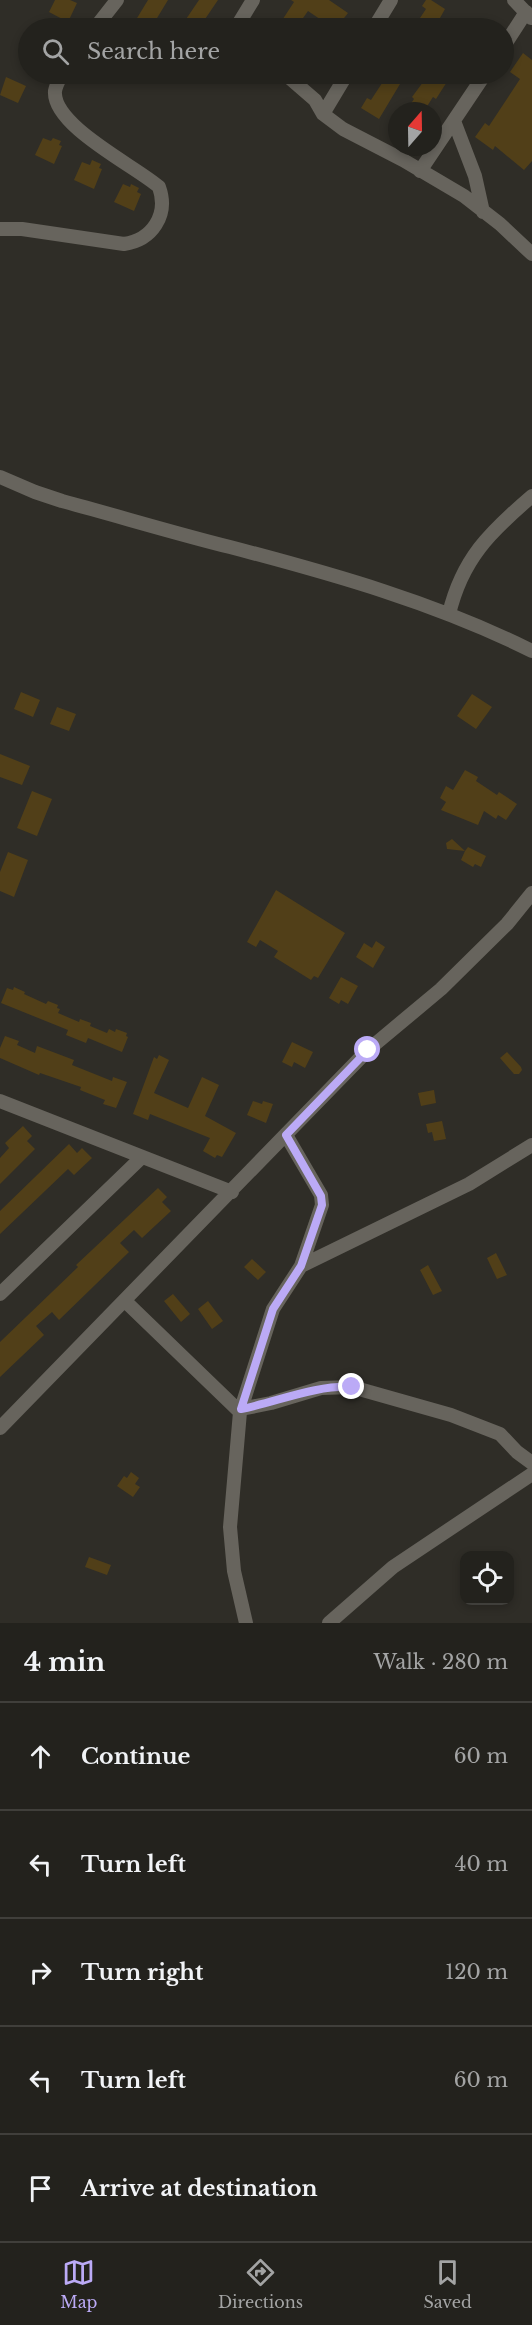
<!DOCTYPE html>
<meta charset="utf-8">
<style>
body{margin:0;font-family:"Libre Baskerville",serif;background:#2f2f2a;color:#f1f3f6}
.controls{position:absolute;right:18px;bottom:18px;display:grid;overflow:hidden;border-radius:12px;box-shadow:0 3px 9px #0003}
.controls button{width:54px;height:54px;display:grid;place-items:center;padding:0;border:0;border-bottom:2px solid #403f3b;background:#23221d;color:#f1f3f6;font:30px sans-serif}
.compass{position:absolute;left:388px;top:102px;width:54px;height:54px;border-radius:50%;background:#23221d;box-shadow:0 3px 9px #0003;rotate:20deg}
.stop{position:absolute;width:18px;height:18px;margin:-14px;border:4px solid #bbaaf6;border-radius:50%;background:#fff}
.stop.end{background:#bbaaf6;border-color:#fff;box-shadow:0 2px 6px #0008}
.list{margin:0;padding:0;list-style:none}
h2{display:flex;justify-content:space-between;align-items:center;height:78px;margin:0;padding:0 24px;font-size:26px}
h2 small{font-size:20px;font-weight:400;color:#a3a4a4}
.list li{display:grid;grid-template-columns:39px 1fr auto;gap:18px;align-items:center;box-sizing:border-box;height:108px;padding:0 24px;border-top:2px solid #403f3b}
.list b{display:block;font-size:22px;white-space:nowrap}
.list em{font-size:20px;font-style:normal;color:#a3a4a4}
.icon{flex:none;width:33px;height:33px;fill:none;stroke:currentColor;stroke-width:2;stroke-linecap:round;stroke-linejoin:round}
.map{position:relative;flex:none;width:532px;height:1623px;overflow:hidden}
.search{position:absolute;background:#23221d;box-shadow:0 3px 9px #0003;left:18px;right:18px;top:18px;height:66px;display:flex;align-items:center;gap:15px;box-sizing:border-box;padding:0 21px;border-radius:33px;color:#a3a4a4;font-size:22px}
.sheet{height:618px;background:#23221d}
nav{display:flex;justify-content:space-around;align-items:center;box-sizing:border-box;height:84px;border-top:2px solid #403f3b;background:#23221d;font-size:16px;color:#a3a4a4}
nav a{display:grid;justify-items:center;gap:3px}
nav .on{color:#bbaaf6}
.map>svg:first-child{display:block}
</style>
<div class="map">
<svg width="532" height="1623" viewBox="0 0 532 1623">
<rect width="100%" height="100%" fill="#2f2d27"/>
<!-- building -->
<path fill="#513f18" d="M 55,0 L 70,0 L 77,3 L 68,22 L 49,12 Z
M 148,0 L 168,0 L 151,28 L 131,28 Z
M 199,0 L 218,0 L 199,28 L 180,28 Z
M 291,0 L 329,0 L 348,13 L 341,22 L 338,20 L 333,28 L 308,11 L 296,28 L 277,28 L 294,2 Z
M 426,0 L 431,0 L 445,9 L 435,27 L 420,18 L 426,9 L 422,6 Z
M 523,53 L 532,60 L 532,161 L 524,170 L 495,146 L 493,150 L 475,137 L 485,123 L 489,126 L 520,79 L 510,72 Z
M 388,74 L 406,74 L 379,119 L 361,108 L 367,98 L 371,100 Z
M 429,74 L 452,74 L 436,99 L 433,97 L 424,111 L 406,111 L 414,99 L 412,97 Z
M 6,77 L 26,86 L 18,103 L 0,95 Z
M 43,138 L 51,141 L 53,138 L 61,141 L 59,145 L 62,146 L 54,164 L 35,155 Z
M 92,160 L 101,164 L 99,168 L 102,169 L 94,189 L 74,180 L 82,162 L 90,165 Z
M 123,184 L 130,187 L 131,184 L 139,188 L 137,192 L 141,194 L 134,211 L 114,202 Z
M 21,692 L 40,700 L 33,717 L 14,709 Z
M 472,694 L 492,707 L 476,729 L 457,716 Z
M 57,707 L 76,714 L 69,731 L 50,724 Z
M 0,754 L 30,766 L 22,785 L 0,777 Z
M 465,770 L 478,777 L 476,781 L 497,795 L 499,792 L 517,804 L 506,820 L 498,815 L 496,819 L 484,811 L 478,825 L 441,810 L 446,802 L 440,798 L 446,786 L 453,790 Z
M 32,791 L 52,799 L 37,836 L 17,828 Z
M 452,839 L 465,851 L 468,847 L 486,856 L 481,867 L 475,864 L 473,867 L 461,860 L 465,851 L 447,849 L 446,843 Z
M 8,852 L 28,860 L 14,897 L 0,891 L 0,872 Z
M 276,890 L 345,933 L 318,978 L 314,976 L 311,980 L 274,957 L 278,951 L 260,940 L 256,947 L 247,942 Z
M 376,941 L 385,947 L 373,968 L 356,957 L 364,943 L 372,948 Z
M 341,977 L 358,986 L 348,1004 L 341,1000 L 339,1004 L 329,998 Z
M 14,987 L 25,992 L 24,994 L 46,1004 L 48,1001 L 58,1005 L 57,1008 L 60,1009 L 58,1013 L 79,1022 L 80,1019 L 91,1023 L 90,1026 L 107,1033 L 109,1029 L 115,1032 L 116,1029 L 127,1033 L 126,1036 L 128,1037 L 122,1052 L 88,1038 L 86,1043 L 66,1035 L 68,1030 L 1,1003 L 7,988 L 13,990 Z
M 5,1036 L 19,1041 L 17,1045 L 35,1053 L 37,1046 L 74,1060 L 72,1065 L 112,1081 L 113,1077 L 127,1082 L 116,1108 L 103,1104 L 105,1100 L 80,1090 L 81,1087 L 40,1073 L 39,1075 L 0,1058 L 0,1048 Z
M 292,1042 L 313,1052 L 305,1068 L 294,1062 L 292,1067 L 282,1062 Z
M 507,1052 L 521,1067 L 522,1070 L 519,1074 L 514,1074 L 500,1058 Z
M 159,1055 L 169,1060 L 154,1093 L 188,1108 L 202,1077 L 219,1085 L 205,1116 L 236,1133 L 222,1157 L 217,1155 L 215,1158 L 203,1151 L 210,1138 L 150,1114 L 148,1120 L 133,1114 L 154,1057 L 157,1059 Z
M 434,1090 L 436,1103 L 421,1106 L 418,1093 Z
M 253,1101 L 262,1104 L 263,1101 L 273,1104 L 266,1123 L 247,1115 Z
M 442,1121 L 446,1139 L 434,1141 L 432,1132 L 428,1133 L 426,1124 Z
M 23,1126 L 32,1136 L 27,1141 L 35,1149 L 0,1184 L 0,1158 L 9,1148 L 5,1143 Z
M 69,1144 L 77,1153 L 82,1148 L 92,1158 L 74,1175 L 68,1169 L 0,1234 L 0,1211 Z
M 158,1188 L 167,1197 L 162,1202 L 171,1211 L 142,1238 L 134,1230 L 120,1243 L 129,1252 L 59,1320 L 52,1312 L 36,1326 L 44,1335 L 0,1377 L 0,1342 L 78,1267 L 76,1265 Z
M 496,1253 L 507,1275 L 497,1279 L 487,1258 Z
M 252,1259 L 266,1272 L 258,1280 L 244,1267 Z
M 428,1265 L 442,1291 L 433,1295 L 420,1270 Z
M 173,1294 L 190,1314 L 181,1322 L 164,1301 Z
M 208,1301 L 223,1321 L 212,1329 L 198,1309 Z
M 131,1472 L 139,1478 L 135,1484 L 140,1487 L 133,1497 L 117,1486 L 124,1476 L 127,1478 Z
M 89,1557 L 111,1565 L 107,1575 L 85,1567 Z"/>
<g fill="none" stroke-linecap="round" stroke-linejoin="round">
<!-- minor -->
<path stroke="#67645d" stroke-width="14" d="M 514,0 L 531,18
M 95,28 L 117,0
M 236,28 L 253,0
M 374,28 L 391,0
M 504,46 L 526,12
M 285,74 L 315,100 L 323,114 L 343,129 L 403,160 L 464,196 L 500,224 L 532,254
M 323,114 L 347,74
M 454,121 L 475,176 L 483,212
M 420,171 L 485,74
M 0,229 L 22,229 L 124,244 C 152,240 169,215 159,187 C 137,167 52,126 55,91 C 56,85 60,78 62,74
M 0,477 L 35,492 L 62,501 C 118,516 174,533 230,547 C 333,574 436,603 532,651
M 449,614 C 462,559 490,532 532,496
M 0,1101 L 232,1192
M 301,1266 L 469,1184 L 532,1145
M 0,1294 L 142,1157
M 125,1301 L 240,1412 L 273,1309 L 301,1266 L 322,1205 L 321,1195 L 286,1135
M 241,1409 L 271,1403 L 321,1388 L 352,1387 L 451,1415 L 500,1434 L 517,1452 L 532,1463
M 240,1412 L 230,1527 L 234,1571 L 246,1623
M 0,1428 L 368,1050 L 441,989 L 507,924 L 532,893
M 329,1623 L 393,1567 L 532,1474"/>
</g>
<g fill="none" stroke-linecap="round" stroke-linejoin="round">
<!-- route -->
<path stroke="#bbaaf6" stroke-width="8" d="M 352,1387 C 315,1385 277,1402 241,1409 L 273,1309 L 301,1266 L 322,1205 L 321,1196 L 286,1135 L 368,1050"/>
</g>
</svg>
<div class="controls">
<button><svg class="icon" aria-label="locate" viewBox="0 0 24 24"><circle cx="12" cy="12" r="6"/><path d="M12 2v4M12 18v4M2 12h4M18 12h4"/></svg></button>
</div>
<svg class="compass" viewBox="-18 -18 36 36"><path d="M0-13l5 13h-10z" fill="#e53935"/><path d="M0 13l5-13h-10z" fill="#a3a4a4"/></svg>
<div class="stop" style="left:368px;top:1050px"></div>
<div class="stop end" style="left:352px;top:1387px"></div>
<div class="search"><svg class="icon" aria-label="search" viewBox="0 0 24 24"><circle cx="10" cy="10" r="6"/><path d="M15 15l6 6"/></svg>Search here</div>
</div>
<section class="sheet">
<h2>4 min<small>Walk · 280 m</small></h2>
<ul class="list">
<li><svg class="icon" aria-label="ahead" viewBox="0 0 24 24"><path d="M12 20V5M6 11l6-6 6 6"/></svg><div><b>Continue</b></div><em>60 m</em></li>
<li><svg class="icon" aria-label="left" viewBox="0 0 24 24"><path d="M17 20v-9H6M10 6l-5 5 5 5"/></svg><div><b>Turn left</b></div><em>40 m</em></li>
<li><svg class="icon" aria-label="right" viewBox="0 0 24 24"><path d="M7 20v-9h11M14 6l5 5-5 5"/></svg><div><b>Turn right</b></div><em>120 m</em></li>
<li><svg class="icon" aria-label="left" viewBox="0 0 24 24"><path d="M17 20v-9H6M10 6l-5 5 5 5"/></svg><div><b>Turn left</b></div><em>60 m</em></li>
<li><svg class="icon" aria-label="arrive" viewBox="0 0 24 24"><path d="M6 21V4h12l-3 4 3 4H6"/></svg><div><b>Arrive at destination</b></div></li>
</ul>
</section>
<nav>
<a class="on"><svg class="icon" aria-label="map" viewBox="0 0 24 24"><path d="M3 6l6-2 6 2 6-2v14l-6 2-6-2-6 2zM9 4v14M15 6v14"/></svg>Map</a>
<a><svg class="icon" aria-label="directions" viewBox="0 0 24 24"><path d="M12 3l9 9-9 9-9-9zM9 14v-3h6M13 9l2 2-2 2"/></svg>Directions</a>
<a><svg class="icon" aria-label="saved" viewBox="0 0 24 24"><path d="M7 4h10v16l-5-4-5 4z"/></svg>Saved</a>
</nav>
